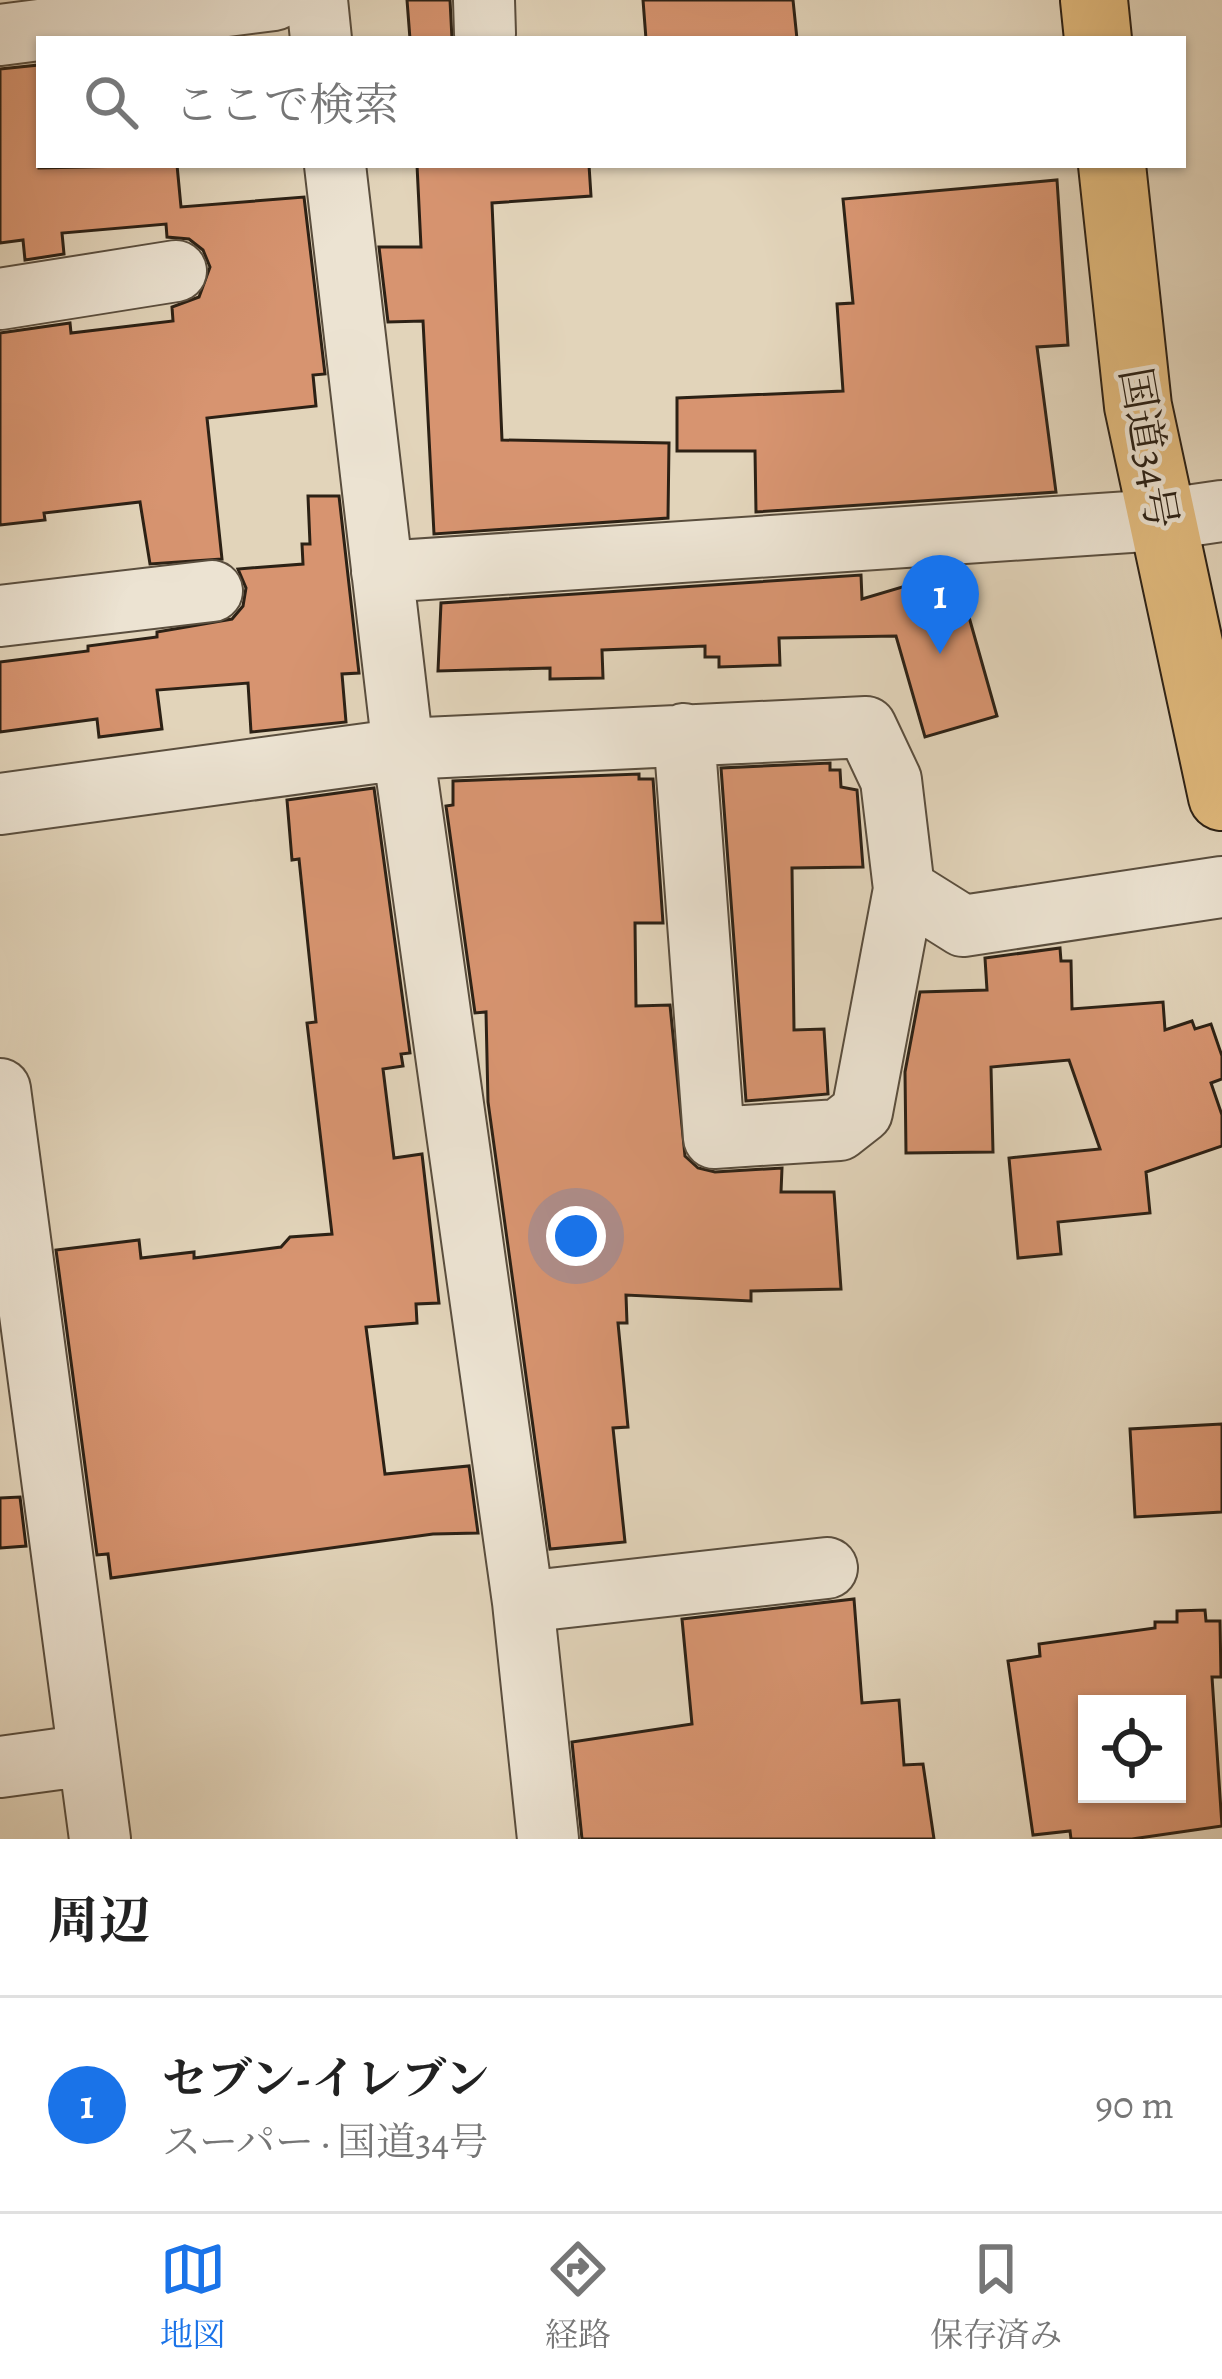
<!DOCTYPE html>
<html lang="ja">
<meta charset="utf-8">
<style>
body{margin:0;font-family:Alegreya,"Noto Serif JP",serif;background:#f6f6f6;color:#222}
.controls{position:absolute;right:36px;bottom:36px;display:grid;overflow:hidden;border-radius:0px;box-shadow:0 3px 9px #0004}
.controls button{width:108px;height:108px;display:grid;place-items:center;padding:0;border:0;border-bottom:3px solid #e0e0e0;background:#fff;color:#222;font:60px sans-serif}
.you{position:absolute;left:576px;top:1236px;width:42px;height:42px;margin:-30px;border:9px solid #fff;border-radius:50%;background:#1a73e8;box-shadow:0 0 0 18px #1a73e833}
.badge{display:grid;place-items:center;width:78px;height:78px;border-radius:50%;background:#1a73e8;color:#fff;font-size:39px;font-weight:700}
.pin{position:absolute;translate:-50% -99px;filter:drop-shadow(0 3px 6px #0008)}
.pin::after{content:'';position:absolute;top:63px;width:42px;height:36px;background:inherit;clip-path:polygon(0 0,100% 0,50% 100%)}
.list{margin:0;padding:0;list-style:none}
h2{display:flex;justify-content:space-between;align-items:center;height:156px;margin:0;padding:0 48px;font-size:51px}
h2 small{font-size:39px;font-weight:400;color:#767676}
.list li{display:grid;grid-template-columns:78px 1fr auto;gap:36px;align-items:center;box-sizing:border-box;height:216px;padding:0 48px;border-top:3px solid #e0e0e0}
.list b{display:block;font-size:45px;white-space:nowrap}
.list p{margin:0;font-size:39px;white-space:nowrap;color:#767676}
.list em{font-size:39px;font-style:normal;color:#767676}
.icon{flex:none;width:66px;height:66px;fill:none;stroke:currentColor;stroke-width:2;stroke-linecap:round;stroke-linejoin:round}
.map{position:relative;flex:none;width:1222px;height:1839px;overflow:hidden}
.search{position:absolute;background:#fff;box-shadow:0 3px 9px #0004;left:36px;right:36px;top:36px;height:132px;display:flex;align-items:center;gap:30px;box-sizing:border-box;padding:0 42px;border-radius:0px;color:#767676;font-size:45px}
.sheet{height:372px;background:#fff}
nav{display:flex;justify-content:space-around;align-items:center;box-sizing:border-box;height:168px;border-top:3px solid #e0e0e0;background:#fff;font-size:33px;color:#767676}
nav a{display:grid;justify-items:center;gap:6px}
nav .on{color:#1a73e8}
.map>svg:first-child{display:block}
</style>
<div class="map">
<svg width="1222" height="1839" viewBox="0 0 1222 1839">
<rect width="100%" height="100%" fill="#e2d4ba"/>
<filter id="stains"><feTurbulence type="fractalNoise" baseFrequency=".00167" numOctaves="4"/><feColorMatrix values="0 0 0 0 .2 0 0 0 0 .09 0 0 0 0 .02 0 0 0 .5 -.17"/></filter>
<radialGradient id="worn" r=".72"><stop offset=".6" stop-color="#630" stop-opacity="0"/><stop offset="1" stop-color="#630" stop-opacity=".3"/></radialGradient>
<!-- building -->
<path fill="#d79470" stroke="#2c2115" stroke-width="3" fill-rule="evenodd" d="M 407,0 L 450,0 L 452,39 L 410,39 Z
M 643,0 L 793,0 L 797,39 L 646,39 Z
M 39,65 L 39,168 L 177,165 L 181,207 L 304,197 L 325,374 L 313,375 L 316,406 L 207,418 L 222,559 L 150,564 L 140,502 L 44,513 L 45,520 L 0,525 L 0,333 L 70,323 L 71,333 L 173,321 L 172,307 L 199,297 L 210,267 L 203,250 L 189,239 L 167,237 L 166,224 L 62,233 L 64,254 L 25,260 L 23,240 L 0,243 L 0,69 Z
M 417,165 L 589,165 L 591,196 L 492,203 L 502,440 L 669,443 L 668,518 L 434,534 L 423,321 L 388,322 L 379,247 L 421,247 Z
M 1057,180 L 1068,345 L 1037,347 L 1056,492 L 756,512 L 755,451 L 677,451 L 677,398 L 843,391 L 837,304 L 853,303 L 843,199 Z
M 308,496 L 339,496 L 359,673 L 342,674 L 346,722 L 251,732 L 248,683 L 157,690 L 162,729 L 99,737 L 97,719 L 0,732 L 0,662 L 88,651 L 88,646 L 157,637 L 157,632 L 232,619 L 243,606 L 246,588 L 238,569 L 303,564 L 302,544 L 310,544 Z
M 956,571 L 997,716 L 925,737 L 896,636 L 779,638 L 780,665 L 719,667 L 719,657 L 705,657 L 705,646 L 602,650 L 603,678 L 550,679 L 550,668 L 438,671 L 441,603 L 861,575 L 862,599 Z
M 830,763 L 830,770 L 840,770 L 841,787 L 857,790 L 863,867 L 792,868 L 794,1030 L 824,1029 L 828,1094 L 746,1101 L 721,768 Z
M 639,774 L 639,779 L 653,779 L 663,923 L 635,923 L 636,1006 L 670,1005 L 685,1156 L 698,1168 L 715,1172 L 782,1168 L 781,1192 L 834,1192 L 841,1289 L 751,1291 L 751,1301 L 626,1295 L 627,1323 L 618,1323 L 628,1427 L 613,1428 L 625,1542 L 550,1549 L 488,1102 L 486,1012 L 475,1013 L 446,806 L 453,805 L 453,781 Z
M 374,788 L 410,1053 L 401,1054 L 403,1066 L 383,1069 L 394,1158 L 422,1154 L 439,1303 L 416,1304 L 417,1323 L 366,1327 L 385,1474 L 469,1466 L 478,1533 L 433,1534 L 111,1578 L 108,1554 L 97,1555 L 56,1250 L 139,1240 L 141,1258 L 194,1252 L 194,1258 L 281,1247 L 290,1237 L 332,1234 L 307,1023 L 316,1022 L 299,859 L 292,860 L 287,800 Z
M 1060,948 L 1061,961 L 1071,961 L 1072,1009 L 1163,1002 L 1165,1030 L 1192,1021 L 1195,1029 L 1211,1024 L 1222,1056 L 1222,1079 L 1211,1083 L 1222,1115 L 1222,1146 L 1146,1172 L 1150,1213 L 1058,1222 L 1061,1254 L 1018,1258 L 1009,1158 L 1100,1149 L 1069,1060 L 991,1067 L 993,1152 L 906,1153 L 905,1072 L 920,992 L 987,990 L 985,958 Z
M 1222,1424 L 1222,1512 L 1135,1517 L 1130,1429 Z
M 20,1497 L 26,1546 L 0,1548 L 0,1498 Z
M 854,1599 L 862,1703 L 899,1700 L 904,1765 L 923,1764 L 934,1839 L 582,1839 L 572,1742 L 692,1724 L 682,1619 Z
M 1205,1610 L 1206,1621 L 1220,1621 L 1221,1677 L 1212,1677 L 1222,1826 L 1132,1839 L 1071,1839 L 1070,1831 L 1033,1835 L 1008,1661 L 1040,1656 L 1039,1644 L 1155,1628 L 1155,1622 L 1177,1622 L 1177,1611 ZM 1087,1704 L 1177,1704 L 1177,1794 L 1087,1794 Z"/>
<g fill="none" stroke-linecap="round" stroke-linejoin="round">
<defs>
<path id="minor" d="M 317,0 L 321,39
M 484,0 L 485,34
M 0,35 L 274,0
M 335,165 L 403,749 L 523,1602 L 548,1839
M 0,299 L 176,271
M 382,572 L 1160,520 L 1222,511
M 0,616 L 212,591
M 684,734 L 714,1138 L 839,1130 L 862,1112 L 904,889
M 0,804 L 403,749 L 866,727 L 891,780 L 904,889 L 963,926 L 1222,887
M 0,1089 L 100,1839
M 523,1602 L 827,1568
M 0,1767 L 88,1755"/>
<path id="trunk" d="M 1094,0 L 1098,39
M 1112,165 L 1138,406 L 1222,797"/>
</defs>
<!-- minor casing -->
<use href="#minor" stroke="#5a4e3e" stroke-width="64"/>
<!-- trunk casing -->
<use href="#trunk" stroke="#2c2115" stroke-width="70"/>
<!-- minor -->
<use href="#minor" stroke="#ece3d2" stroke-width="60"/>
<!-- trunk -->
<use href="#trunk" stroke="#e1ba7d" stroke-width="66"/>
</g>
<g text-anchor="middle" dominant-baseline="central" stroke-width="9" stroke-linejoin="round" paint-order="stroke">
<!-- street labels -->
<g font-size="42" fill="#2c2115" stroke="#ece3d2">
<text transform="translate(1149 448) rotate(80)">国道34号</text>
</g>
</g>
<rect width="100%" height="100%" filter="url(#stains)"/>
<rect width="100%" height="100%" fill="url(#worn)"/>
</svg>
<div class="controls">
<button><svg class="icon" aria-label="locate" viewBox="0 0 24 24"><circle cx="12" cy="12" r="6"/><path d="M12 2v4M12 18v4M2 12h4M18 12h4"/></svg></button>
</div>
<div class="you"></div>
<div class="pin badge" style="left:940px;top:654px">1</div>
<div class="search"><svg class="icon" aria-label="search" viewBox="0 0 24 24"><circle cx="10" cy="10" r="6"/><path d="M15 15l6 6"/></svg>ここで検索</div>
</div>
<section class="sheet">
<h2>周辺<small></small></h2>
<ul class="list">
<li><span class="badge">1</span><div><b>セブン-イレブン</b><p>スーパー · 国道34号</p></div><em>90 m</em></li>
</ul>
</section>
<nav>
<a class="on"><svg class="icon" aria-label="map" viewBox="0 0 24 24"><path d="M3 6l6-2 6 2 6-2v14l-6 2-6-2-6 2zM9 4v14M15 6v14"/></svg>地図</a>
<a><svg class="icon" aria-label="directions" viewBox="0 0 24 24"><path d="M12 3l9 9-9 9-9-9zM9 14v-3h6M13 9l2 2-2 2"/></svg>経路</a>
<a><svg class="icon" aria-label="saved" viewBox="0 0 24 24"><path d="M7 4h10v16l-5-4-5 4z"/></svg>保存済み</a>
</nav>
